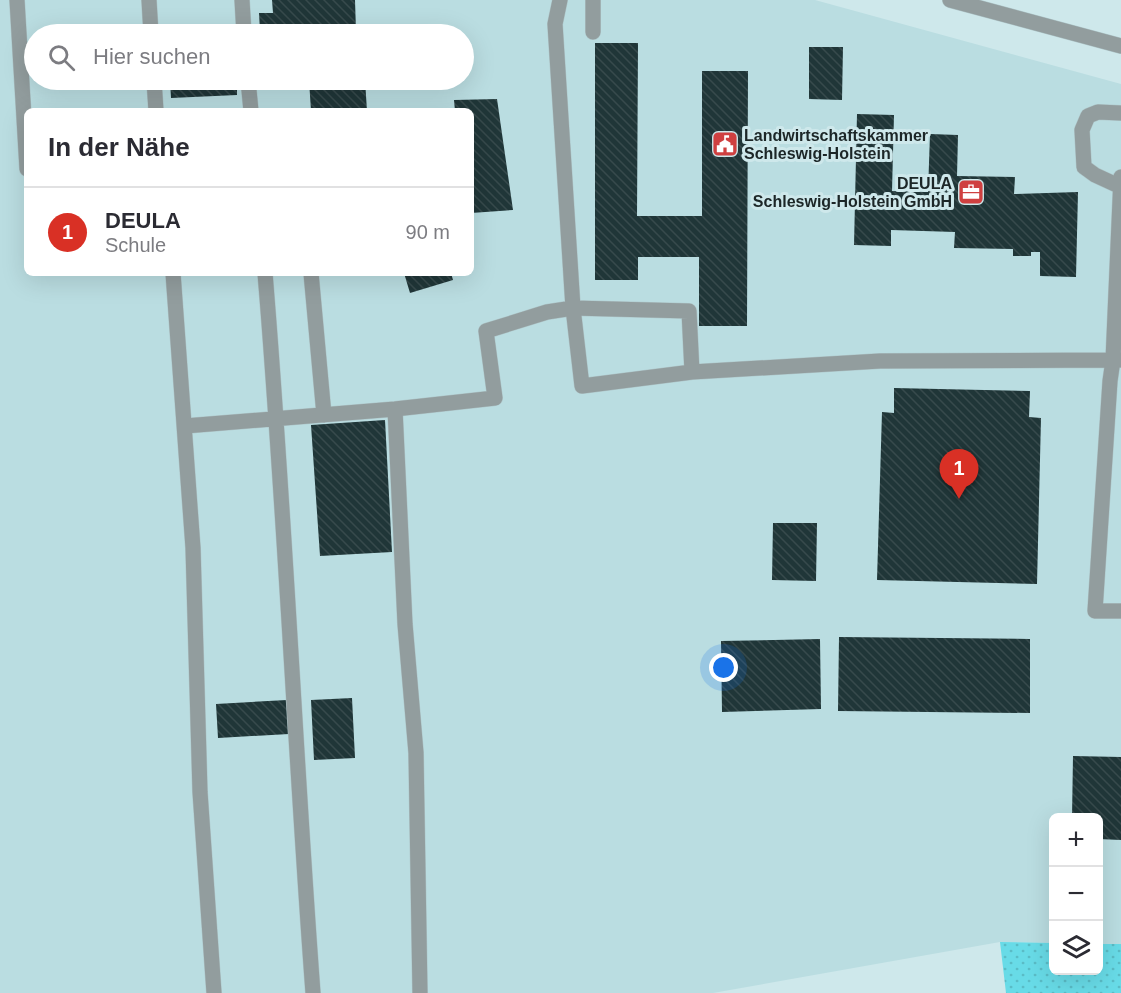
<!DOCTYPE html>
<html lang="de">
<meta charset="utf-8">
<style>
body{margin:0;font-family:Arial,sans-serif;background:#f7f7f7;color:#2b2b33}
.controls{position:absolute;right:18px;bottom:18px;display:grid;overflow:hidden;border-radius:9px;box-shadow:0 6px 24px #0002}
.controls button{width:54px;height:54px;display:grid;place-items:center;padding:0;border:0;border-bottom:2px solid #e1e1e2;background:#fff;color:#2b2b33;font:30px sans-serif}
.you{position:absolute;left:724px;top:668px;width:21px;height:21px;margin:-15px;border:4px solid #fff;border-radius:50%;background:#1a73e8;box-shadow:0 0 0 9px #1a73e833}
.badge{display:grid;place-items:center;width:39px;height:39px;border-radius:50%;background:#d93025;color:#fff;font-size:20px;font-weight:700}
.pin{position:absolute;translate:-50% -50px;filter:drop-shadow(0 2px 3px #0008)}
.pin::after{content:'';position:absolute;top:32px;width:21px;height:18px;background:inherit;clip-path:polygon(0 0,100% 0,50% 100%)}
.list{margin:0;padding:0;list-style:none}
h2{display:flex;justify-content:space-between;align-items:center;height:78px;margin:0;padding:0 24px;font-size:26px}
h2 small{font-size:20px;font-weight:400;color:#7c7c81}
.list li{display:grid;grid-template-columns:39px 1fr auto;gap:18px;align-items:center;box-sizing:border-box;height:90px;padding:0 24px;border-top:2px solid #e1e1e2}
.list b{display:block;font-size:22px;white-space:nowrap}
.list p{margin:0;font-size:20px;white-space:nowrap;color:#7c7c81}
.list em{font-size:20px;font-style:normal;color:#7c7c81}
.icon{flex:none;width:33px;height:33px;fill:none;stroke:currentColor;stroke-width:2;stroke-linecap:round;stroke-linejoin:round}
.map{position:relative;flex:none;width:1121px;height:993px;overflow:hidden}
.search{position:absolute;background:#fff;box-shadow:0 6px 24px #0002;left:24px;top:24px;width:450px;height:66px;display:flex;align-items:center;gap:15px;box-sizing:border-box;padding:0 21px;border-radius:33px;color:#7c7c81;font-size:22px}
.panel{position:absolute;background:#fff;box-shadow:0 6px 24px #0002;left:24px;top:108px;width:450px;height:168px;border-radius:9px}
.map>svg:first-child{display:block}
</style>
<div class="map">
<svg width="1121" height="993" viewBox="0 0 1121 993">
<defs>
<pattern id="grass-dots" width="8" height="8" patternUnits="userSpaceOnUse" patternTransform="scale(1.5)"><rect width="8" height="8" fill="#68dbe7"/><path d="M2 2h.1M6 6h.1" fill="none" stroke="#5abcc6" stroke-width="1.8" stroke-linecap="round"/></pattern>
<pattern id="building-back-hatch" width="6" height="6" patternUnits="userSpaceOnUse" patternTransform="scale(1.5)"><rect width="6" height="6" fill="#203638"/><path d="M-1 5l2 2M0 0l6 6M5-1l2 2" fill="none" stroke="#374a4c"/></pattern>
</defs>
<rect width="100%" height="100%" fill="#cee8eb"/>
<!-- built -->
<path fill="#badde1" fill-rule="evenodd" d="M 0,0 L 815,0 L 1121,84 L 1121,944 L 1099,944 L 1098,818 L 1054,818 L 1053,943 L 1000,942 L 713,993 L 0,993 ZM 34,34 L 464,34 L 464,80 L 34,80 ZM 27,111 L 471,111 L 471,273 L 27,273 Z"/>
<!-- grass -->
<path fill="url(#grass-dots)" d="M 1000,942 L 1053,943 L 1054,970 L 1098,970 L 1099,944 L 1121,944 L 1121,993 L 1006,993 Z"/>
<!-- building -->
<path fill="url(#building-back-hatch)" d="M 272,0 L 355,0 L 356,31 L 348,32 L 348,34 L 274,34 L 274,30 L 260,31 L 259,13 L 273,13 Z
M 595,43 L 638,43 L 637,216 L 702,216 L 702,71 L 748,71 L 747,326 L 699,326 L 699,257 L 638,257 L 638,280 L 595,280 Z
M 809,47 L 843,47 L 842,100 L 809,99 Z
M 170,80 L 237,80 L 237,95 L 171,98 Z
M 309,80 L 365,80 L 367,111 L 311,111 Z
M 497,99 L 513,210 L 471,213 L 471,111 L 455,111 L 454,100 Z
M 857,114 L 894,115 L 892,191 L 928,192 L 930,134 L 958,135 L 957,176 L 1015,177 L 1014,194 L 1078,192 L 1076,277 L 1040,276 L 1040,252 L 1031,252 L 1031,256 L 1013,256 L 1013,249 L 954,248 L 955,232 L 891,230 L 891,246 L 854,245 Z
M 404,273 L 451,273 L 453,280 L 410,293 Z
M 894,388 L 1030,391 L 1029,417 L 1041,418 L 1037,584 L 877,580 L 882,412 L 894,413 Z
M 385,420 L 392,552 L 320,556 L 311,425 Z
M 773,523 L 817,523 L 816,581 L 772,580 Z
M 839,637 L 1030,639 L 1030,713 L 838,711 Z
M 820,639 L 821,709 L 722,712 L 721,641 Z
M 352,698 L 355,758 L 314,760 L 311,700 Z
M 287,700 L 289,734 L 218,738 L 216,704 Z
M 1073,756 L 1121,757 L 1121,840 L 1098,839 L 1098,818 L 1072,818 Z"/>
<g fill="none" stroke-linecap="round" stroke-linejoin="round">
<defs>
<path id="minor" d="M 17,0 L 27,169
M 149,0 L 151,34
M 242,0 L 244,34
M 560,0 L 555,24 L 573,308 L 582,386 L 692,372 L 880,361 L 1113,360 L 1121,177
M 593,0 L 593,32
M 950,0 L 1121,46
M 154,80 L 156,111
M 248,80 L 251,111
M 1121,113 L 1098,112 L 1088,116 L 1082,130 L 1084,167 L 1095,175 L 1121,187
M 173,273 L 193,548 L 200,792 L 214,993
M 265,273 C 285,513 295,753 313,993
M 311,273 L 324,415
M 1121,360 L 1113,360 L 1110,381 L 1095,611 L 1121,611
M 395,409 L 405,624 L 416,753 L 420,993
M 185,426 L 395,409 L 495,398 L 486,331 L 547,312 L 573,308 L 689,311 L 692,372"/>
</defs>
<!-- minor casing -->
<use href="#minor" stroke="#aec5c8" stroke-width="16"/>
<!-- minor -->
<use href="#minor" stroke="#929d9e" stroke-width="15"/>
</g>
<!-- icons -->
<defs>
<symbol id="civic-square" viewBox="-11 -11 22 22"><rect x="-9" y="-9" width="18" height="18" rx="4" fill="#cf4040" stroke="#cee8eb"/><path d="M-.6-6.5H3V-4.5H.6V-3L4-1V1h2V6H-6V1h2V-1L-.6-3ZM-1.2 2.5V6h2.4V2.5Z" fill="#fff"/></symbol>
<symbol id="office-square" viewBox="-11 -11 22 22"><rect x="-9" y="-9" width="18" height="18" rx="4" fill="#cf4040" stroke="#cee8eb"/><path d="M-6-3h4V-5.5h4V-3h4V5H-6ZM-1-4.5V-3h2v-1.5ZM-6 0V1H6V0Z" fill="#fff"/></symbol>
</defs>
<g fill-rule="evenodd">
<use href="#civic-square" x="710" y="129" width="30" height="30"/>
<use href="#office-square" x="956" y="177" width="30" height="30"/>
</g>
<g text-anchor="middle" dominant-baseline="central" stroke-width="6" stroke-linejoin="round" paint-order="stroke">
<!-- poi labels -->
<g font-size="16" font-weight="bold" fill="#1c2627" stroke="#cee8eb" text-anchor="start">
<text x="744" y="135">Landwirtschaftskammer<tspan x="744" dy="18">Schleswig-Holstein</tspan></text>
<text x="952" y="183" text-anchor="end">DEULA<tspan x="952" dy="18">Schleswig-Holstein GmbH</tspan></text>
</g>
</g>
</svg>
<div class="controls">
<button>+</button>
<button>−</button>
<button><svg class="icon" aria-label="layers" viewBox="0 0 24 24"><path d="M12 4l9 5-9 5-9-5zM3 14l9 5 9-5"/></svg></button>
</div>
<div class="you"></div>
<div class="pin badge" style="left:959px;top:499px">1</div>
<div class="search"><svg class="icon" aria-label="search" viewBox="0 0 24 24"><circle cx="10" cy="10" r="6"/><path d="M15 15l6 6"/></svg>Hier suchen</div>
<section class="panel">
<h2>In der Nähe<small></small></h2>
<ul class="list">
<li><span class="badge">1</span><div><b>DEULA</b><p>Schule</p></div><em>90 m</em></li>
</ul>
</section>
</div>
